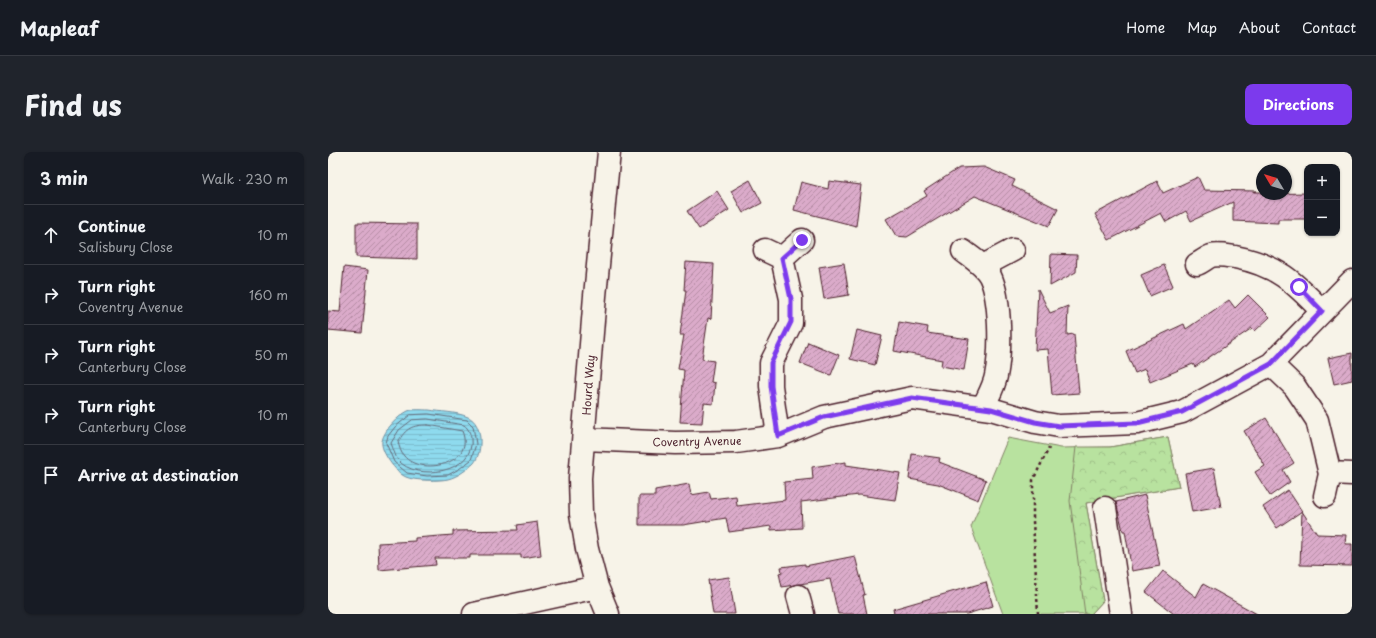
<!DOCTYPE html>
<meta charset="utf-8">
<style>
body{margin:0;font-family:"Playpen Sans",sans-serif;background:#20242c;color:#f1f3f6}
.controls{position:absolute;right:12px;top:12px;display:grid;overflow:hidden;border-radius:8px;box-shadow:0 1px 3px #0004}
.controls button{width:36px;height:36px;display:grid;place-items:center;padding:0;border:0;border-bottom:1px solid #363941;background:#171b24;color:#f1f3f6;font:20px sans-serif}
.compass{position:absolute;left:928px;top:12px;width:36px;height:36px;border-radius:50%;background:#171b24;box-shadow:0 1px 3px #0004;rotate:308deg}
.stop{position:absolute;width:12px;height:12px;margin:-9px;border:3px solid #7c3aed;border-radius:50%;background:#fff}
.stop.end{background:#7c3aed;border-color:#fff;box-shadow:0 1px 4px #0008}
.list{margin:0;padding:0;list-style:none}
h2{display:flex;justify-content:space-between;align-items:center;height:52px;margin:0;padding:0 16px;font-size:17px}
h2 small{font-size:13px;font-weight:400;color:#9ea1a6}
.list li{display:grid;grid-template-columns:26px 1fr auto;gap:12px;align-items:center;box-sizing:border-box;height:60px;padding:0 16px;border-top:1px solid #363941}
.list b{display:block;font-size:15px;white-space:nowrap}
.list p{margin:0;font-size:13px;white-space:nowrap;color:#9ea1a6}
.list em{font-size:13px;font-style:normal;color:#9ea1a6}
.icon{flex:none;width:22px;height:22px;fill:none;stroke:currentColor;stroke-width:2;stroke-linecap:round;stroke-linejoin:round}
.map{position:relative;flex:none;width:1024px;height:462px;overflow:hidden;border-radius:8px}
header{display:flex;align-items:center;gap:24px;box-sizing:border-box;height:56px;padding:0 20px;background:#171b24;border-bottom:1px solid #363941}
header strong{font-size:19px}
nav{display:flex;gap:22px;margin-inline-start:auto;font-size:14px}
.intro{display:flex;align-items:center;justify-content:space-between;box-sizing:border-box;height:96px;padding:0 24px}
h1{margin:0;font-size:28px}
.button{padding:10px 18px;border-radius:8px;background:#7c3aed;color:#fff;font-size:14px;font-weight:700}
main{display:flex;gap:24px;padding:0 24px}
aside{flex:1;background:#171b24;border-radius:8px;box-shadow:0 1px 3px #0004}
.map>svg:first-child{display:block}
</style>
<header>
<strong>Mapleaf</strong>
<nav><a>Home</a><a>Map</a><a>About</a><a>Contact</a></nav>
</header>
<div class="intro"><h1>Find us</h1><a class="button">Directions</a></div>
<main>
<aside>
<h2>3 min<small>Walk · 230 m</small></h2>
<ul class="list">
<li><svg class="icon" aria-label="ahead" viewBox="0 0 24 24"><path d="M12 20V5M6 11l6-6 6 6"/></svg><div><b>Continue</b><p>Salisbury Close</p></div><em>10 m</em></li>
<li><svg class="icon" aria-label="right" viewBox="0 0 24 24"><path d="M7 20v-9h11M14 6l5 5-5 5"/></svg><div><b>Turn right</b><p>Coventry Avenue</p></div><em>160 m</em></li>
<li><svg class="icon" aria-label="right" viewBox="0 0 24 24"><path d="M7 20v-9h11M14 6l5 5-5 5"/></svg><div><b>Turn right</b><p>Canterbury Close</p></div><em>50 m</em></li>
<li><svg class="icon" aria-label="right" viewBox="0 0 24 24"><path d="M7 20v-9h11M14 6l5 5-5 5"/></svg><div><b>Turn right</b><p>Canterbury Close</p></div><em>10 m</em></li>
<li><svg class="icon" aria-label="arrive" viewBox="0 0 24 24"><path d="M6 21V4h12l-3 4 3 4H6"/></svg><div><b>Arrive at destination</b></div></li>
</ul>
</aside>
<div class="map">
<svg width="1024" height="462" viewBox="0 0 1024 462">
<defs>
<pattern id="forest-crowns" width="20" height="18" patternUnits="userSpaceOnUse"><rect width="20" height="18" fill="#b8e29f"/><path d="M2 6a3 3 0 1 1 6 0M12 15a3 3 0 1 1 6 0" fill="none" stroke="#a0c189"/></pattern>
<pattern id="water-rules" width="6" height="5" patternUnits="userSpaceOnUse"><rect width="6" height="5" fill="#8edaee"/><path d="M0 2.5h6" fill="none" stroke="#7cbbcc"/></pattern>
<pattern id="building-hatch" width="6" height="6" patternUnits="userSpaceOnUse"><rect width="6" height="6" fill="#dbabca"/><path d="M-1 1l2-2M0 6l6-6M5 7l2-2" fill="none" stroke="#b48ba4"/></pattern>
</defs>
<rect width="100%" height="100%" fill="#f7f3e8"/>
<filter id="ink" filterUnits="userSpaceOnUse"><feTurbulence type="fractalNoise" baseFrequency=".025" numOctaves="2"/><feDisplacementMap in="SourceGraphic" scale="8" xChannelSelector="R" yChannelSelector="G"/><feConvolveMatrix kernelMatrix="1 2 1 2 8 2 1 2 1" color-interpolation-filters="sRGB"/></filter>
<g filter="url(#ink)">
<!-- grass -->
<path fill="#b8e29f" stroke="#818065" d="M 840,285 L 851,335 L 758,351 L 775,449 L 763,462 L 675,462 L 643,375 L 680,286 L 733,296 L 782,295 Z"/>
<!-- forest -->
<path fill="url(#forest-crowns)" stroke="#818065" d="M 840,285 L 851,335 L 758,351 L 775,449 L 763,462 L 757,462 L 742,349 L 748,295 L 782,295 Z"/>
<!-- water -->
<path fill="url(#water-rules)" stroke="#738fa0" d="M 101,258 C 113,260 129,260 140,265 C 155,271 155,300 146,311 C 140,317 129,325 120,327 C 112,329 86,329 78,325 C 68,321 52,299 54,289 C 56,278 70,264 80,259 C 85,257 95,258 101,258 Z"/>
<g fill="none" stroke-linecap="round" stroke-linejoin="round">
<!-- shore -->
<path stroke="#656a79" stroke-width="1" d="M 101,262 L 139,268 L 145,274 L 148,292 L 143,308 L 131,317 L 120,323 L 99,324 L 79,321 L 66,310 L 58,291 L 60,284 L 67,275 L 82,263 Z
M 100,267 L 136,273 C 141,277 142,281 143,286 C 148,321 88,330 70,308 C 67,304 65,296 63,291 L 71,278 L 84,268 Z
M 100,273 L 134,279 C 148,313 92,324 76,304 C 73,301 71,294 70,290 C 78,276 84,273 100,273 Z"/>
</g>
<!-- building -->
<path fill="url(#building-hatch)" stroke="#4a1f2b" d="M 656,15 L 687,28 L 684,34 L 730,57 L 721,74 L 647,44 L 579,85 L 568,84 L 558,67 L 599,44 L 596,39 L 631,16 Z
M 870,25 L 876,38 L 929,39 L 926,40 L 934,40 L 934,42 L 979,41 L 979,67 L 950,67 L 950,71 L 905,69 L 905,50 L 863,69 L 858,59 L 838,70 L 833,61 L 781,88 L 767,62 L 829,29 L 835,41 Z
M 422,28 L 434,51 L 415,61 L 403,39 Z
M 501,29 L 533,33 L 528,74 L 466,58 L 473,30 L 500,37 Z
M 389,39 L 401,58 L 371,77 L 359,59 Z
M 28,71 L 89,72 L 89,107 L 28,105 Z
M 723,102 L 749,103 L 748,120 L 722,134 Z
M 358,110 L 386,112 L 383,167 L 380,166 L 374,207 L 386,209 L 383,230 L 387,231 L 385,252 L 376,251 L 374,271 L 352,270 L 356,218 L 350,217 L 356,183 L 352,183 L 358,138 L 356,138 Z
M 516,111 L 521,143 L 496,147 L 491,115 Z
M 836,113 L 845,134 L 822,144 L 813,123 Z
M 16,115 L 40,118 L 34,181 L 0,178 L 0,159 L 12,160 Z
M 710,137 L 722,161 L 740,154 L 739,183 L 746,182 L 751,241 L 724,243 L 720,197 L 707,198 Z
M 920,143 L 942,165 L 927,179 L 924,176 L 867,215 L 865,212 L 822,230 L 817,217 L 807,221 L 798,199 L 856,172 L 858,177 L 901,148 L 907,156 Z
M 571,170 L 600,175 L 599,181 L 641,187 L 636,218 L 613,214 L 614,208 L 566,199 Z
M 529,178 L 554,184 L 547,213 L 522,207 Z
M 480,190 L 511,203 L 503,223 L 472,211 Z
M 1024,201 L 1024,228 L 1006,232 L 1000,206 Z
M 938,266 L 966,311 L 955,318 L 962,330 L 942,344 L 927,320 L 937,314 L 916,279 Z
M 584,302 L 612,306 L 611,310 L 658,328 L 650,348 L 610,332 L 581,327 Z
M 518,310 L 518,313 L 572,321 L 567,348 L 531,343 L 473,350 L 474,376 L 443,378 L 443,374 L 401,380 L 398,366 L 355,373 L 311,373 L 311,344 L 327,344 L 327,338 L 361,332 L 363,343 L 381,340 L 383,347 L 408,344 L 409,354 L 457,348 L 456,330 L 485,327 L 484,315 Z
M 886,316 L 893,355 L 864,360 L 857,321 Z
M 960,338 L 989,382 L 1018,383 L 1017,392 L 1024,392 L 1024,414 L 972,413 L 974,359 L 949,376 L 935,355 Z
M 817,343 L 832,414 L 804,419 L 797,379 L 795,379 L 788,350 Z
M 209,370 L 213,403 L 193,406 L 193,403 L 142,403 L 142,406 L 107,406 L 108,413 L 51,418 L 50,391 L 87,389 L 87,386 L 125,383 L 125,379 L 190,378 L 189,373 Z
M 527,404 L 537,443 L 535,443 L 539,462 L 510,462 L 502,427 L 454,435 L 451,421 L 454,420 L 453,415 L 477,412 L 477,414 Z
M 835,419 L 868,445 L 875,432 L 929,462 L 846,462 L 818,440 Z
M 401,425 L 407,462 L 385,462 L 380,428 Z
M 658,430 L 665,454 L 639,462 L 566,462 L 565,457 Z"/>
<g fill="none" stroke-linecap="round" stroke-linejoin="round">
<defs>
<path id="street" d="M 437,98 L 454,106 L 463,147 L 463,171 L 443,211 L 443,234 L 450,284
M 635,99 C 644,106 656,113 662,124 C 673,147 673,199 668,224 C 666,235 659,246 655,256
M 454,106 L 474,88
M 869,112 C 874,110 878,106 883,104 C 890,102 900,104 907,105 C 949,113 966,130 994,159
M 655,114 L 685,98
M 943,212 L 967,235 L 989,268 L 1002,322 L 997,344
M 256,287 L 347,291 L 408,290 L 450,284 L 496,265 L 584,246 L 663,257 L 707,270 L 731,274 L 809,271 L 854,260 L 943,212 L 1024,129
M 1002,321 L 1024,322
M 777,356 L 793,462
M 470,444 L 475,462
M 146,462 L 269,435
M 280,462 L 269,435 L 259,397 L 253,362 L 252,326 L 267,144 L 281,0"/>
</defs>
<!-- street casing -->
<use href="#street" stroke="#4a1f2b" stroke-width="25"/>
<!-- path -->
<path stroke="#4a1f2b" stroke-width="2.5" stroke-dasharray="3 3" stroke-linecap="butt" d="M 710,462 L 705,369 L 705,328 L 721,296"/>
<!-- street -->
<use href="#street" stroke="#f7f3e8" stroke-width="22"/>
</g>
</g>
<g fill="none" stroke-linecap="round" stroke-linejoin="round" filter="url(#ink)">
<!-- route -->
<path stroke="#7c3aed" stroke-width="5" d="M 474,88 L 454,106 L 463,147 L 463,170 L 443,211 L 443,234 L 450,284 L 496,265 L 584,246 L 663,257 L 707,270 L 731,274 L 809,271 L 854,260 L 943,212 L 994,159 L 971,135"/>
</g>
<g text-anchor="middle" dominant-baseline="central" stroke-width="4" stroke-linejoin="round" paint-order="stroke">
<!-- street labels -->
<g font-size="11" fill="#4a1f2b" stroke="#f7f3e8">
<text transform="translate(260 233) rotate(-86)">Hourd Way</text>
<text transform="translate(369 289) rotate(-1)">Coventry Avenue</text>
</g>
</g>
</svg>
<div class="controls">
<button>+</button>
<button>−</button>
</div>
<svg class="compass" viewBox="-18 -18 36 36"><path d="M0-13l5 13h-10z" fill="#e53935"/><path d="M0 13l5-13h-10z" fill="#9ea1a6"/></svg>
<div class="stop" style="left:971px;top:135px"></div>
<div class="stop end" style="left:474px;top:88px"></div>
</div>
</main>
